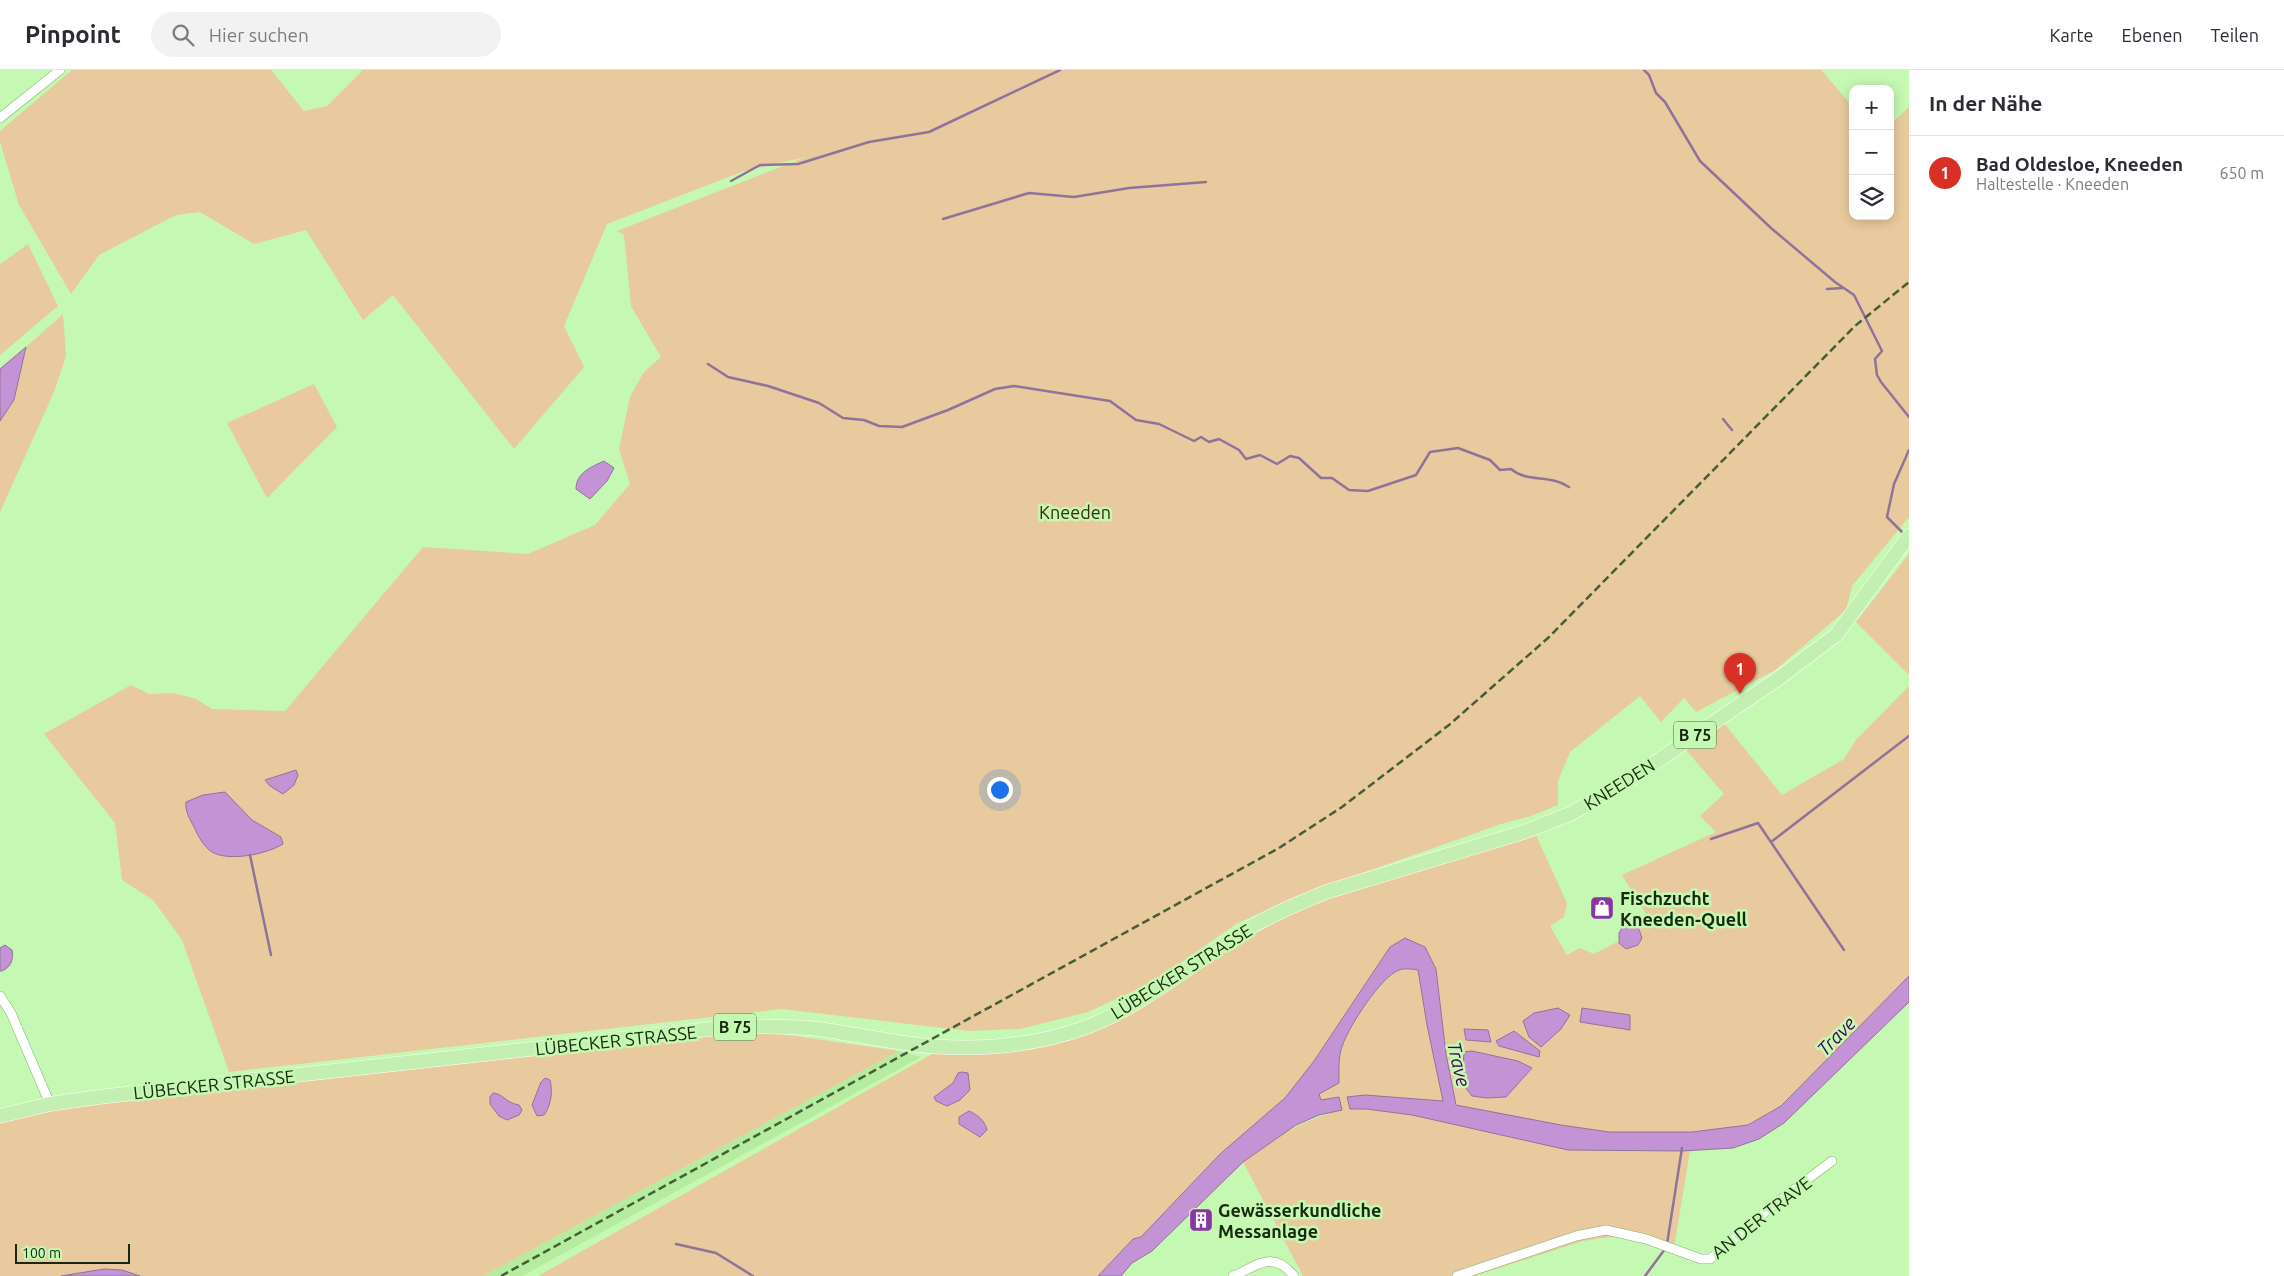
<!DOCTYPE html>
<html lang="de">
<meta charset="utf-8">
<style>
body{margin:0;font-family:Ubuntu,sans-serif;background:#f2f2f3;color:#2b2b33}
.controls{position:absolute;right:15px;top:15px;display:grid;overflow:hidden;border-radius:10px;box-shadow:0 2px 12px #0003}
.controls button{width:45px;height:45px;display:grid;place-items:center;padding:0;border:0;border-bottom:1px solid #e1e1e2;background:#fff;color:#2b2b33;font:25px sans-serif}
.scale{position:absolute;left:15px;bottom:12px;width:115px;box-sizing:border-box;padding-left:5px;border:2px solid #17290f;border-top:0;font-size:14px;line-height:18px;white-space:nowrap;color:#17290f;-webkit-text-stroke:4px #c5f8b2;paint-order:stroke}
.you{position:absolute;left:999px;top:719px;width:18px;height:18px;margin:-12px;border:4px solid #fff;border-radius:50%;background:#1a73e8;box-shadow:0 0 0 8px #1a73e833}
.badge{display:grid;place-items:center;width:32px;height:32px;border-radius:50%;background:#d93025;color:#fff;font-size:16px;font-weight:700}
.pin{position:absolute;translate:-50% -41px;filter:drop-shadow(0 1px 2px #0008)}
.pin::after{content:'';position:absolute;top:26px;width:18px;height:15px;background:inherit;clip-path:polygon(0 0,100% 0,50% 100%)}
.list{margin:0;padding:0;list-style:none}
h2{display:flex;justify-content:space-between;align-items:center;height:65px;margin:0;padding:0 20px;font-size:21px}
h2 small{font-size:16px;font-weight:400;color:#7c7c81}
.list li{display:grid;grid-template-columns:32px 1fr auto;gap:15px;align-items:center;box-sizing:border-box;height:75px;padding:0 20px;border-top:1px solid #e1e1e2}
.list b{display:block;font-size:19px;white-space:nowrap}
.list p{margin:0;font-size:16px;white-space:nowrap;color:#7c7c81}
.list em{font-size:16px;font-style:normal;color:#7c7c81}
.icon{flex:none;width:28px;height:28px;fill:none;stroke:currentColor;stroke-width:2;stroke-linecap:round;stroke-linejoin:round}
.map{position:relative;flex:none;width:1909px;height:1206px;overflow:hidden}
header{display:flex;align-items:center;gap:30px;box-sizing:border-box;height:70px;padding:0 25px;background:#fff;border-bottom:1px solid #e1e1e2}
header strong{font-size:24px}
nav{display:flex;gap:28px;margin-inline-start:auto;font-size:18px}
.search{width:350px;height:45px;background:#f2f2f3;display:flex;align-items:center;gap:12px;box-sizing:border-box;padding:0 18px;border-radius:28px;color:#7c7c81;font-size:19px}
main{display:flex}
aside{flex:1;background:#fff}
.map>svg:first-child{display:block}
</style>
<header>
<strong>Pinpoint</strong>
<div class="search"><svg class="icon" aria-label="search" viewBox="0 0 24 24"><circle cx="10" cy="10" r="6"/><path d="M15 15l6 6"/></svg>Hier suchen</div>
<nav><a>Karte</a><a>Ebenen</a><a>Teilen</a></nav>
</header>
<main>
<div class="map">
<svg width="1909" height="1206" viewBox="0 0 1909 1206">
<rect width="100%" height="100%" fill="#c5f8b2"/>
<!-- built -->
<path fill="#b5eca0" d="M 899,981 L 921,987 L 522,1206 L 483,1206 Z"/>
<!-- green -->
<path fill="#e8ca9e" d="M 72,0 L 271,0 L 304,41 L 327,36 L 363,0 L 1821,0 L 1853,37 L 1853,146 L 1890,146 L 1890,55 L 1909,37 L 1909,447 L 1852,516 L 1846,540 L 1775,600 L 1696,642 L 1684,628 L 1661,652 L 1640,626 L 1570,682 L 1558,711 L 1558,735 L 1531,746 L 1501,754 L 1295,827 L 1236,854 L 1155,911 L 1088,942 L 1020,959 L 968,961 L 782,939 L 229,1002 L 182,870 L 153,830 L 122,810 L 115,753 L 44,664 L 131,615 L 149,624 L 174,623 L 196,629 L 212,639 L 285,641 L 423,477 L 528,484 L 595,455 L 630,414 L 619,379 L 630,327 L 644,302 L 661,287 L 631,236 L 624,165 L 617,161 L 806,87 L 744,101 L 607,154 L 564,256 L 584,297 L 514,379 L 393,225 L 363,250 L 306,160 L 254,174 L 200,142 L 176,145 L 99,185 L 71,224 L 19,135 L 0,72 L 0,61 Z
M 28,174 L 58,236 L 0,285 L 0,194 Z
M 63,244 L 66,286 L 54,322 L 0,442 L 0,351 L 15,328 L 26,277 Z
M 314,314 L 337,357 L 267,428 L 227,353 Z
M 1909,484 L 1909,605 L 1856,552 Z
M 1909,616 L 1909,906 L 1781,1036 L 1748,1055 L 1692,1062 L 1609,1062 L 1561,1055 L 1456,1035 L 1446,984 L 1436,899 L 1390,877 L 1314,991 L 1285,1028 L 1241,1067 L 1219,1084 L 1141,1167 L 1133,1169 L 1098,1206 L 538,1206 L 934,983 L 1027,980 L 1090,964 L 1147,933 L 1245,867 L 1301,839 L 1356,819 L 1535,763 L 1567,833 L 1564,847 L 1550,856 L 1567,885 L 1580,878 L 1594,884 L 1619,871 L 1647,846 L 1622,805 L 1716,762 L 1700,746 L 1724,724 L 1686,680 L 1723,652 L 1782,725 L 1844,689 L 1856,670 Z
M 1400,899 L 1418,899 L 1427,955 L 1443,1031 L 1365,1025 L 1347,1027 L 1350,1039 L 1366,1039 L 1412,1045 L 1568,1080 L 1690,1081 L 1674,1178 L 1624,1165 L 1583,1171 L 1474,1206 L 1303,1206 L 1243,1092 C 1279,1066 1298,1051 1342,1040 L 1321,1030 L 1319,1024 L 1339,1013 C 1339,1001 1339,986 1343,975 C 1351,950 1379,913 1400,899 Z
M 760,961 L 899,981 L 483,1206 L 140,1206 L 122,1200 L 61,1206 L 0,1206 L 0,1052 L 51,1040 L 125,1031 Z"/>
<!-- water -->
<path fill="#c493d6" stroke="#90739a" d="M 26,277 L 14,330 L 0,351 L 0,299 Z
M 604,391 L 614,398 L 607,411 L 590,429 L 576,419 C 576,403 591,397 604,391 Z
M 296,700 L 298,705 L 294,715 L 283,724 L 270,716 L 265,710 Z
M 225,722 L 252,750 L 281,767 L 283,774 C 267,784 229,792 212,782 C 204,777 198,766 194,757 C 190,749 185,742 186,732 L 203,725 Z
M 1627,849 C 1637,851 1639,859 1642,868 L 1638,875 L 1626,879 L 1619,873 L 1619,863 Z
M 1405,868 L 1425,877 L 1436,899 L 1446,984 L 1456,1035 L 1561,1055 L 1609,1062 L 1692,1062 L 1748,1055 L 1781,1036 L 1909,906 L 1909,932 L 1784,1053 L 1759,1069 L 1733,1078 L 1682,1081 L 1568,1080 L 1412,1045 L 1366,1039 L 1350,1039 L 1347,1027 L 1365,1025 L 1443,1031 L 1427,955 L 1418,900 C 1413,899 1404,898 1399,900 C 1380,908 1350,955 1343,974 C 1338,986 1339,1000 1339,1013 L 1319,1024 L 1321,1030 L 1339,1027 L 1342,1040 L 1319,1045 L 1296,1055 L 1243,1092 L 1152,1181 L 1132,1193 L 1121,1206 L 1098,1206 L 1133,1169 L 1141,1167 L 1220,1084 L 1285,1028 L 1314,991 L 1390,877 Z
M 5,875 L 12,880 C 14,889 11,897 2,901 L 0,901 L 0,878 Z
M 1558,938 L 1570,945 L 1561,959 L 1541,977 L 1529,967 L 1523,951 L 1534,943 Z
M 1582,938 L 1630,945 L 1630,960 L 1580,952 Z
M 1464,959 L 1488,960 L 1491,972 L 1466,970 Z
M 1514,961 L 1540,981 L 1539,987 L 1499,976 L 1496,971 Z
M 1472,981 L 1518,991 L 1532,998 L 1506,1027 L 1487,1028 L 1472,1026 L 1462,1013 L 1464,982 Z
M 962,1002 L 968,1003 L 970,1020 L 960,1030 L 947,1036 L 936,1031 L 934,1027 L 953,1013 L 958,1003 Z
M 545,1008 L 550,1010 C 553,1021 551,1036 544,1045 L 537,1046 L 532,1035 L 541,1012 Z
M 493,1023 C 502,1023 506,1033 519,1035 L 522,1040 L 519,1045 L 507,1050 L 499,1046 L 490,1034 L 490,1027 Z
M 969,1041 C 978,1045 985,1051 987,1060 L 980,1067 L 959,1054 L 959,1047 Z
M 104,1199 L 122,1200 L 140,1206 L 61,1206 Z"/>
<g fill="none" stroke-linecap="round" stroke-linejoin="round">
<!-- stream -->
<path stroke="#90739a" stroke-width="2.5" d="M 1644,0 L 1649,5 L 1656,23 L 1665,32 L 1700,91 L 1771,158 L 1835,212 L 1854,225 L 1882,281 L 1875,289 L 1877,305 L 1881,312 L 1909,347
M 731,111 L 760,95 L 798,94 L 869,72 L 929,62 L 1060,0
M 943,149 L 1029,123 L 1074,127 L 1129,118 L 1206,112
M 1827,219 L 1843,218
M 708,294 L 728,307 L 768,316 L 819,333 L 843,348 L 864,350 L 879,356 L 902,357 L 948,340 L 995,319 L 1014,316 L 1110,331 L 1136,350 L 1159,354 L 1194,371 L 1201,367 L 1209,372 L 1219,369 L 1239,380 L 1246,389 L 1260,385 L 1277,394 L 1290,386 L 1299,388 L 1321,408 L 1332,408 L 1349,420 L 1368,421 L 1416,405 L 1430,382 L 1458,378 L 1490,390 L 1500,400 L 1511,399 C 1527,413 1550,404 1569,417
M 1723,349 L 1732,360
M 1905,465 L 1887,447 L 1894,414 L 1909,380
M 1711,769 L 1758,753 L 1844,880
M 1771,772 L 1909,666
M 250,785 L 271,885
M 676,1174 L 716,1183 L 753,1206
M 1667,1174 L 1682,1078
M 1645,1206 L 1665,1179"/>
<defs>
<path id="minor" d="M 0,48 L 60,0
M 0,926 L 11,943 L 50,1034
M 1233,1206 C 1259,1195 1272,1180 1294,1206
M 1457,1206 L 1576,1166 L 1606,1160 L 1646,1169 L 1701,1189 L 1710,1189 L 1772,1136 L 1832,1091"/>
<path id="primary" d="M 0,1046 L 50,1034 L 99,1027 L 728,957 C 759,956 789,956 819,959 C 847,963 876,969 904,973 C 964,982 1030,978 1087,957 C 1144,935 1190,895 1241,863 C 1268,846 1297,834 1326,822 L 1524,762 L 1570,744 L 1625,713 L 1779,608 L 1836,565 L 1909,466"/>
</defs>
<!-- minor casing -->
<use href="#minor" stroke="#83b270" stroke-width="10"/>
<!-- primary casing -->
<use href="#primary" stroke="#fff" stroke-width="15"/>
<!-- minor -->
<use href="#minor" stroke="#fff" stroke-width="9"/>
<!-- primary -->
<use href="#primary" stroke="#c4efb2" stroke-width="14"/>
<!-- rail -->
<path stroke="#445e39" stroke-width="2.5" stroke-dasharray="8 4" stroke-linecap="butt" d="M 501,1206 L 1279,778 L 1342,737 L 1449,655 L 1548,568 L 1855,256 L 1909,212"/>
</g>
<!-- icons -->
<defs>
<symbol id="shop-square" viewBox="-11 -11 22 22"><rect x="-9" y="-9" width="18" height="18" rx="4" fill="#8935a3" stroke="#c5f8b2"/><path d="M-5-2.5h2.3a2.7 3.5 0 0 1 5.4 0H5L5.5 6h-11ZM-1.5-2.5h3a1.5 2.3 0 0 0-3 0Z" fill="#fff"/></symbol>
<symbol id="building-square" viewBox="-11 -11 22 22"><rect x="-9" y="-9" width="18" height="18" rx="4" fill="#8935a3" stroke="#c5f8b2"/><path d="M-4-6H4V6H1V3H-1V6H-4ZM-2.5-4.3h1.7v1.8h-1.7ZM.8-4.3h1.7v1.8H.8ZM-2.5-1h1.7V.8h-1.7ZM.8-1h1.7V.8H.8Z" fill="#fff"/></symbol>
</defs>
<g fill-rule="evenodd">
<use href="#shop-square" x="1588" y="824" width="28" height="28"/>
<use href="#building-square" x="1187" y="1136" width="28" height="28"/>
</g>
<g text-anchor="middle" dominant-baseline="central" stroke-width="5" stroke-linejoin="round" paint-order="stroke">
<!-- shield labels -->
<g fill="#c5f8b2" stroke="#4b6740" stroke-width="1">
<rect x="1674" y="651.5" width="42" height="27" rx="4"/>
<rect x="714" y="943.5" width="42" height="27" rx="4"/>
</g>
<g font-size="16" font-weight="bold" fill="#17290f">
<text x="1695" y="665">B 75</text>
<text x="735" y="957">B 75</text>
</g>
<!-- park labels -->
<g font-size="18" fill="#3d2a08" stroke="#c5f8b2">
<text x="1075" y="442">Kneeden</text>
</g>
<!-- street labels -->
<g font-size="18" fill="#17290f" stroke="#c5f8b2">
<text transform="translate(1619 714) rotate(-32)">KNEEDEN</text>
<text transform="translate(1181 901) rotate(-32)">LÜBECKER STRASSE</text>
<text transform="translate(616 970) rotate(-6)">LÜBECKER STRASSE</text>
<text transform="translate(214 1014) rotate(-6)">LÜBECKER STRASSE</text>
<text transform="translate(1761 1147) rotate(-38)">AN DER TRAVE</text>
</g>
<!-- poi labels -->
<g font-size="18" font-weight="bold" fill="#17290f" stroke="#c5f8b2" text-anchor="start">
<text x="1620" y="828">Fischzucht<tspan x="1620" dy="21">Kneeden-Quell</tspan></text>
<text x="1218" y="1140">Gewässerkundliche<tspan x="1218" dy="21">Messanlage</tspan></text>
</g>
<!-- water labels -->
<g font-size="19" font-style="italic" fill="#430055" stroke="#c5f8b2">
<text transform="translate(1836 966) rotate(-46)">Trave</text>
<text transform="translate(1459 994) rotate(77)">Trave</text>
</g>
</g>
</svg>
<div class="controls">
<button>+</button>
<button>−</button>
<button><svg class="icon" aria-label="layers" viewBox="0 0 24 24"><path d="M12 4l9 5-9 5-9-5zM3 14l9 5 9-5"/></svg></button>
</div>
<div class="scale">100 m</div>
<div class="you"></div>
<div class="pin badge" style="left:1740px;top:624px">1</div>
</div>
<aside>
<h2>In der Nähe<small></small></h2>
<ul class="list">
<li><span class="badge">1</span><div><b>Bad Oldesloe, Kneeden</b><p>Haltestelle · Kneeden</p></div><em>650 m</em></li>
</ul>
</aside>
</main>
